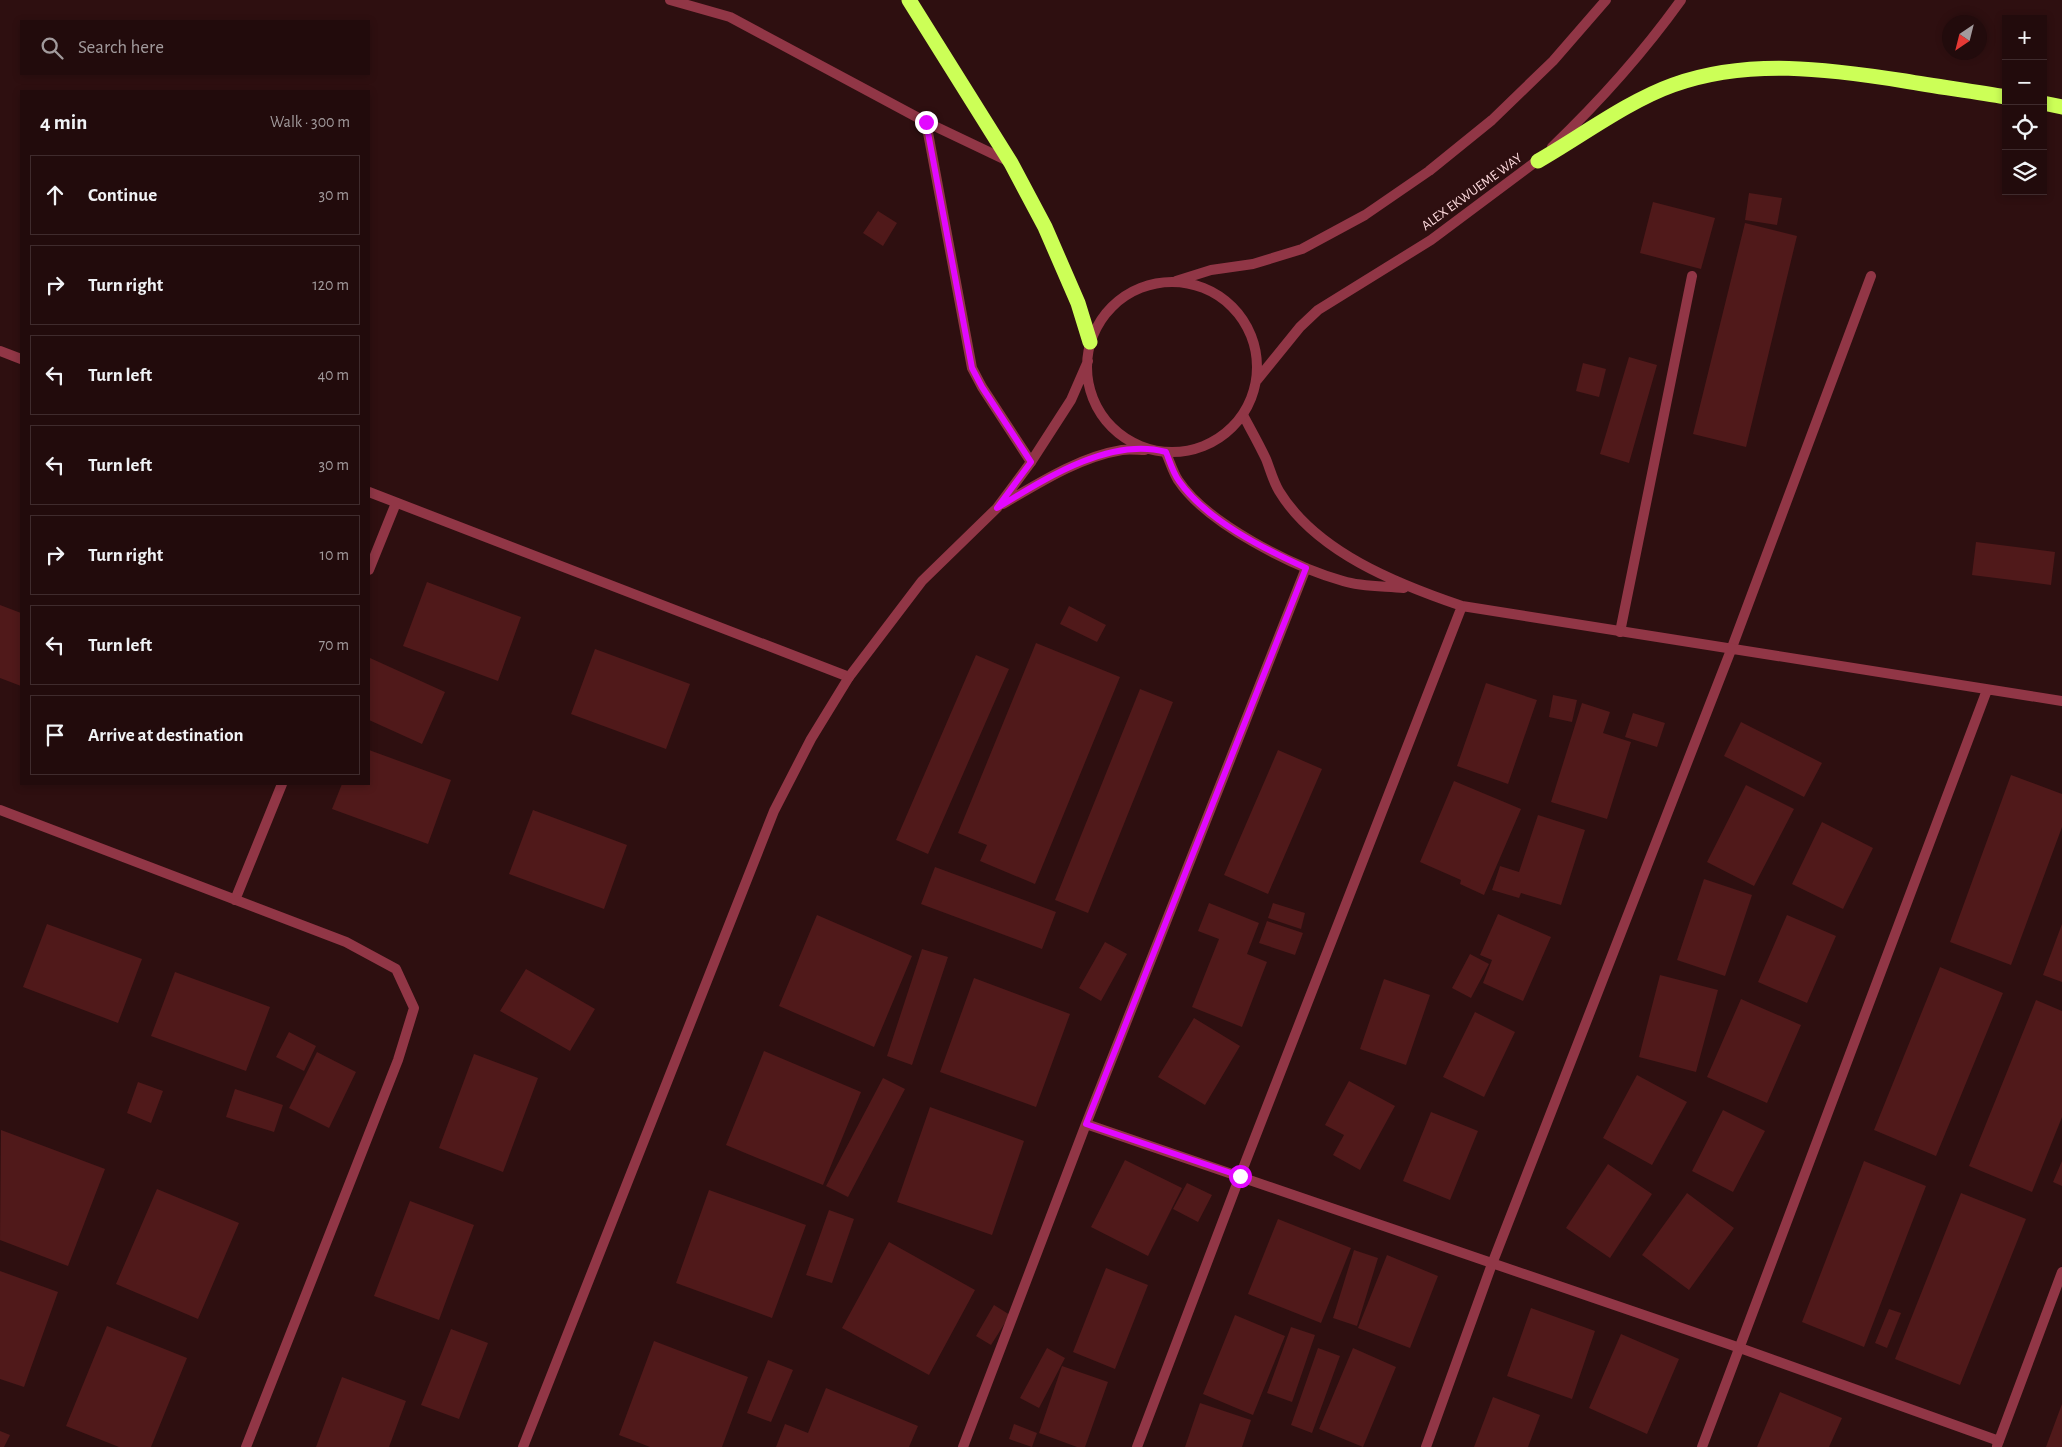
<!DOCTYPE html>
<meta charset="utf-8">
<style>
body{margin:0;font-family:"Alegreya Sans",sans-serif;background:#2e191a;color:#f1f3f6}
.controls{position:absolute;right:15px;top:15px;display:grid;overflow:hidden;border-radius:0px;box-shadow:0 2px 8px #0003}
.controls button{width:45px;height:45px;display:grid;place-items:center;padding:0;border:0;border-bottom:1px solid #3f2b2d;background:#220b0c;color:#f1f3f6;font:25px sans-serif}
.compass{position:absolute;left:1942px;top:15px;width:45px;height:45px;border-radius:50%;background:#220b0c;box-shadow:0 2px 8px #0003;rotate:215deg}
.stop{position:absolute;width:15px;height:15px;margin:-11px;border:4px solid #e208ff;border-radius:50%;background:#fff}
.stop.end{background:#e208ff;border-color:#fff;box-shadow:0 1px 5px #0008}
.list{margin:0;padding:0;list-style:none}
h2{display:flex;justify-content:space-between;align-items:center;height:65px;margin:0;padding:0 20px;font-size:21px}
h2 small{font-size:16px;font-weight:400;color:#a29b9d}
.list li{display:grid;grid-template-columns:32px 1fr auto;gap:15px;align-items:center;box-sizing:border-box;height:80px;margin:0 10px 10px;padding:0 10px;border:1px solid #3f2b2d;border-radius:0px}
.list b{display:block;font-size:19px;white-space:nowrap}
.list em{font-size:16px;font-style:normal;color:#a29b9d}
.icon{flex:none;width:28px;height:28px;fill:none;stroke:currentColor;stroke-width:2;stroke-linecap:round;stroke-linejoin:round}
.map{position:relative;flex:none;width:2062px;height:1447px;overflow:hidden}
.search{position:absolute;background:#220b0c;box-shadow:0 2px 8px #0003;left:20px;top:20px;width:350px;height:55px;display:flex;align-items:center;gap:12px;box-sizing:border-box;padding:0 18px;border-radius:0px;color:#a29b9d;font-size:19px}
.panel{position:absolute;background:#220b0c;box-shadow:0 2px 8px #0003;left:20px;top:90px;width:350px;height:695px;border-radius:0px}
.map>svg:first-child{display:block}
</style>
<div class="map">
<svg width="2062" height="1447" viewBox="0 0 2062 1447">
<rect width="100%" height="100%" fill="#2e0f10"/>
<!-- building -->
<path fill="#50191a" d="M 1749,193 L 1782,198 L 1777,225 L 1745,220 Z
M 1653,202 L 1715,218 L 1701,269 L 1640,253 Z
M 878,211 L 897,223 L 883,246 L 863,233 Z
M 1745,223 L 1797,236 L 1746,447 L 1693,434 Z
M 1629,357 L 1657,365 L 1629,463 L 1600,454 Z
M 1583,363 L 1606,369 L 1599,397 L 1576,391 Z
M 1976,542 L 2055,552 L 2051,585 L 1972,575 Z
M 427,582 L 521,617 L 498,681 L 403,646 Z
M 0,605 L 21,613 L 21,686 L 0,678 Z
M 1069,606 L 1106,625 L 1097,642 L 1060,624 Z
M 1036,643 L 1120,677 L 1035,884 L 980,861 L 987,845 L 958,833 Z
M 595,649 L 690,684 L 666,749 L 571,714 Z
M 976,655 L 1009,669 L 928,854 L 896,840 Z
M 370,658 L 445,692 L 422,744 L 369,720 Z
M 1486,683 L 1537,700 L 1508,784 L 1457,766 Z
M 1140,689 L 1173,702 L 1088,913 L 1055,900 Z
M 1553,695 L 1577,700 L 1572,722 L 1549,717 Z
M 1582,703 L 1610,712 L 1603,733 L 1631,742 L 1607,819 L 1551,802 Z
M 1633,713 L 1665,723 L 1657,747 L 1625,737 Z
M 1741,722 L 1822,763 L 1804,797 L 1724,756 Z
M 369,750 L 451,780 L 428,844 L 332,809 L 342,784 L 369,784 Z
M 1278,750 L 1322,769 L 1268,894 L 1224,875 Z
M 2011,775 L 2062,794 L 2062,827 L 2011,965 L 1950,942 Z
M 1454,781 L 1521,809 L 1484,895 L 1460,884 L 1461,880 L 1420,862 Z
M 1746,785 L 1794,809 L 1754,886 L 1707,862 Z
M 533,810 L 627,845 L 604,909 L 509,874 Z
M 1538,815 L 1585,830 L 1561,905 L 1521,893 L 1519,898 L 1492,890 L 1500,866 L 1519,872 Z
M 1822,822 L 1873,848 L 1843,909 L 1792,884 Z
M 935,867 L 1056,912 L 1042,949 L 921,904 Z
M 1704,879 L 1752,895 L 1725,976 L 1677,960 Z
M 1209,903 L 1259,923 L 1247,954 L 1267,962 L 1242,1027 L 1192,1007 L 1219,939 L 1198,931 Z
M 1273,903 L 1305,913 L 1301,929 L 1268,918 Z
M 1498,914 L 1551,937 L 1523,1001 L 1483,983 L 1492,960 L 1480,955 Z
M 817,915 L 912,956 L 874,1047 L 779,1006 Z
M 1787,915 L 1836,936 L 1807,1003 L 1758,982 Z
M 1267,921 L 1303,933 L 1295,955 L 1259,943 Z
M 47,924 L 142,959 L 118,1023 L 23,987 Z
M 2062,924 L 2062,982 L 2043,975 Z
M 1105,942 L 1127,954 L 1101,1001 L 1079,988 Z
M 922,949 L 948,957 L 912,1065 L 887,1056 Z
M 1470,954 L 1489,964 L 1471,998 L 1452,988 Z
M 1940,967 L 2003,993 L 1936,1156 L 1874,1130 Z
M 526,969 L 595,1009 L 570,1051 L 500,1011 Z
M 175,972 L 270,1007 L 246,1071 L 151,1036 Z
M 1660,975 L 1718,990 L 1696,1072 L 1639,1057 Z
M 974,978 L 1070,1014 L 1036,1107 L 940,1072 Z
M 1384,979 L 1430,995 L 1406,1065 L 1360,1049 Z
M 1741,999 L 1801,1025 L 1767,1103 L 1707,1077 Z
M 2036,1000 L 2062,1011 L 2062,1117 L 2032,1192 L 1969,1166 Z
M 1475,1012 L 1515,1032 L 1484,1097 L 1443,1077 Z
M 1194,1018 L 1240,1046 L 1205,1105 L 1158,1077 Z
M 289,1032 L 316,1046 L 304,1071 L 276,1057 Z
M 764,1051 L 861,1092 L 823,1185 L 726,1145 Z
M 317,1052 L 356,1072 L 329,1128 L 289,1108 Z
M 474,1054 L 538,1078 L 503,1172 L 439,1148 Z
M 1637,1075 L 1687,1102 L 1652,1165 L 1603,1138 Z
M 883,1078 L 905,1089 L 848,1197 L 826,1186 Z
M 1349,1081 L 1395,1106 L 1360,1170 L 1333,1155 L 1344,1135 L 1325,1125 Z
M 138,1082 L 163,1091 L 151,1123 L 127,1113 Z
M 235,1089 L 283,1105 L 274,1132 L 226,1117 Z
M 930,1107 L 1024,1141 L 992,1235 L 897,1202 Z
M 1723,1110 L 1765,1131 L 1733,1192 L 1692,1171 Z
M 1431,1112 L 1478,1131 L 1450,1200 L 1403,1181 Z
M 1,1130 L 105,1169 L 68,1266 L 0,1240 Z
M 1125,1160 L 1182,1188 L 1148,1256 L 1091,1227 Z
M 1864,1161 L 1926,1186 L 1864,1347 L 1802,1322 Z
M 2062,1161 L 2062,1186 L 2053,1182 Z
M 1608,1164 L 1652,1194 L 1610,1258 L 1566,1228 Z
M 1187,1183 L 1212,1195 L 1198,1222 L 1173,1209 Z
M 157,1189 L 239,1223 L 198,1319 L 116,1284 Z
M 709,1190 L 806,1225 L 772,1318 L 676,1283 Z
M 1687,1193 L 1734,1228 L 1689,1290 L 1642,1255 Z
M 1961,1193 L 2026,1219 L 1960,1385 L 1895,1359 Z
M 410,1201 L 474,1225 L 439,1320 L 374,1296 Z
M 829,1210 L 854,1219 L 832,1283 L 806,1275 Z
M 1278,1219 L 1351,1248 L 1321,1323 L 1248,1294 Z
M 889,1242 L 975,1290 L 929,1375 L 842,1328 Z
M 1354,1250 L 1378,1258 L 1357,1326 L 1333,1318 Z
M 1387,1255 L 1438,1276 L 1410,1348 L 1358,1328 Z
M 1106,1268 L 1148,1285 L 1115,1369 L 1073,1352 Z
M 0,1271 L 58,1292 L 24,1387 L 0,1379 Z
M 994,1305 L 1010,1315 L 991,1345 L 976,1336 Z
M 1531,1308 L 1595,1331 L 1572,1399 L 1507,1376 Z
M 1889,1309 L 1901,1313 L 1887,1348 L 1875,1343 Z
M 1235,1315 L 1285,1336 L 1253,1415 L 1203,1394 Z
M 107,1326 L 187,1358 L 151,1447 L 119,1447 L 66,1426 Z
M 1291,1327 L 1315,1335 L 1292,1402 L 1267,1393 Z
M 451,1329 L 488,1343 L 459,1419 L 421,1405 Z
M 1621,1334 L 1679,1359 L 1647,1434 L 1589,1408 Z
M 654,1341 L 748,1377 L 722,1447 L 650,1447 L 619,1435 Z
M 1047,1348 L 1065,1358 L 1039,1408 L 1020,1398 Z
M 1318,1348 L 1340,1356 L 1312,1433 L 1291,1425 Z
M 1353,1348 L 1396,1367 L 1363,1447 L 1319,1429 Z
M 768,1360 L 793,1370 L 771,1422 L 747,1413 Z
M 1062,1366 L 1108,1382 L 1085,1447 L 1077,1447 L 1039,1433 Z
M 342,1377 L 406,1401 L 389,1447 L 316,1447 Z
M 826,1388 L 918,1426 L 909,1447 L 776,1447 L 785,1424 L 808,1433 Z
M 1780,1392 L 1842,1418 L 1829,1447 L 1757,1447 Z
M 1493,1397 L 1540,1415 L 1528,1447 L 1474,1447 Z
M 1200,1403 L 1251,1420 L 1242,1447 L 1185,1447 Z
M 2062,1404 L 2062,1447 L 2046,1447 Z
M 1014,1424 L 1037,1433 L 1032,1447 L 1009,1439 Z
M 0,1431 L 10,1435 L 4,1447 L 0,1447 Z"/>
<g fill="none" stroke-linecap="round" stroke-linejoin="round">
<!-- service -->
<path stroke="#913646" stroke-width="10" d="M 1620,632 L 1692,276
M 1731,650 L 1871,276"/>
<!-- minor -->
<path stroke="#913646" stroke-width="10" d="M 670,0 L 730,17 L 926,122 L 1010,162
M 926,122 L 972,368 L 982,387 L 1031,462
M 0,351 L 21,359
M 1243,415 C 1251,430 1259,444 1266,459 C 1270,469 1273,481 1279,491 C 1316,552 1397,584 1462,606 L 2062,701
M 1166,453 C 1170,462 1173,472 1178,480 C 1207,524 1294,567 1343,581 C 1362,587 1384,586 1404,588
M 369,492 L 849,677
M 369,570 L 396,503
M 0,810 L 346,942 L 396,969 L 414,1008 L 398,1060 L 246,1447
M 235,900 L 282,784
M 1086,1124 L 1740,1348 L 1999,1441
M 1997,1446 L 2062,1272
M 963,1447 L 1086,1124 L 1306,568
M 1137,1447 L 1240,1176 L 1462,606
M 1426,1447 L 1492,1264 L 1731,650
M 1702,1447 L 1987,690"/>
<!-- tertiary -->
<path stroke="#913646" stroke-width="10" d="M 1552,147 C 1599,102 1643,53 1681,0
M 1176,281 L 1211,270 L 1253,264 L 1302,249 L 1365,215 L 1429,171 L 1492,120 L 1553,61 L 1606,0
M1087 367a85 85 0 1 1 170 0a85 85 0 1 1-170 0Z
M 1257,380 L 1300,327 L 1318,310 L 1431,240 L 1542,157
M 1003,504 C 1039,483 1079,457 1122,450 C 1129,449 1138,450 1145,450
M 523,1447 L 774,811 L 811,739 L 849,677 L 922,581 L 997,508 L 1031,462 L 1071,400 L 1088,361"/>
<!-- motorway -->
<path stroke="#ccff57" stroke-width="15" d="M 909,0 L 1011,163 L 1045,227 L 1078,303 L 1090,342
M 2043,103 L 2062,107
M 1538,161 C 1580,137 1628,101 1673,85 C 1748,58 1829,69 1905,81 C 1939,87 1972,91 2006,97"/>
</g>
<g fill="none" stroke-linecap="round" stroke-linejoin="round">
<!-- route -->
<path stroke="#e208ff" stroke-width="6" d="M 926,122 L 972,368 L 982,387 L 1031,462 L 997,508 C 1043,480 1110,436 1166,452 C 1170,462 1173,473 1179,481 C 1206,520 1264,549 1306,568 L 1086,1124 L 1240,1176"/>
</g>
<g text-anchor="middle" dominant-baseline="central" stroke-width="5" stroke-linejoin="round" paint-order="stroke">
<!-- street labels -->
<g font-size="14" fill="#ffdcdf" stroke="#2e0f10">
<text transform="translate(1472 192) rotate(-36)">ALEX EKWUEME WAY</text>
</g>
</g>
</svg>
<div class="controls">
<button>+</button>
<button>−</button>
<button><svg class="icon" aria-label="locate" viewBox="0 0 24 24"><circle cx="12" cy="12" r="6"/><path d="M12 2v4M12 18v4M2 12h4M18 12h4"/></svg></button>
<button><svg class="icon" aria-label="layers" viewBox="0 0 24 24"><path d="M12 4l9 5-9 5-9-5zM3 14l9 5 9-5"/></svg></button>
</div>
<svg class="compass" viewBox="-18 -18 36 36"><path d="M0-13l5 13h-10z" fill="#e53935"/><path d="M0 13l5-13h-10z" fill="#a29b9d"/></svg>
<div class="stop" style="left:1240px;top:1176px"></div>
<div class="stop end" style="left:926px;top:122px"></div>
<div class="search"><svg class="icon" aria-label="search" viewBox="0 0 24 24"><circle cx="10" cy="10" r="6"/><path d="M15 15l6 6"/></svg>Search here</div>
<section class="panel">
<h2>4 min<small>Walk · 300 m</small></h2>
<ul class="list">
<li><svg class="icon" aria-label="ahead" viewBox="0 0 24 24"><path d="M12 20V5M6 11l6-6 6 6"/></svg><div><b>Continue</b></div><em>30 m</em></li>
<li><svg class="icon" aria-label="right" viewBox="0 0 24 24"><path d="M7 20v-9h11M14 6l5 5-5 5"/></svg><div><b>Turn right</b></div><em>120 m</em></li>
<li><svg class="icon" aria-label="left" viewBox="0 0 24 24"><path d="M17 20v-9H6M10 6l-5 5 5 5"/></svg><div><b>Turn left</b></div><em>40 m</em></li>
<li><svg class="icon" aria-label="left" viewBox="0 0 24 24"><path d="M17 20v-9H6M10 6l-5 5 5 5"/></svg><div><b>Turn left</b></div><em>30 m</em></li>
<li><svg class="icon" aria-label="right" viewBox="0 0 24 24"><path d="M7 20v-9h11M14 6l5 5-5 5"/></svg><div><b>Turn right</b></div><em>10 m</em></li>
<li><svg class="icon" aria-label="left" viewBox="0 0 24 24"><path d="M17 20v-9H6M10 6l-5 5 5 5"/></svg><div><b>Turn left</b></div><em>70 m</em></li>
<li><svg class="icon" aria-label="arrive" viewBox="0 0 24 24"><path d="M6 21V4h12l-3 4 3 4H6"/></svg><div><b>Arrive at destination</b></div></li>
</ul>
</section>
</div>
